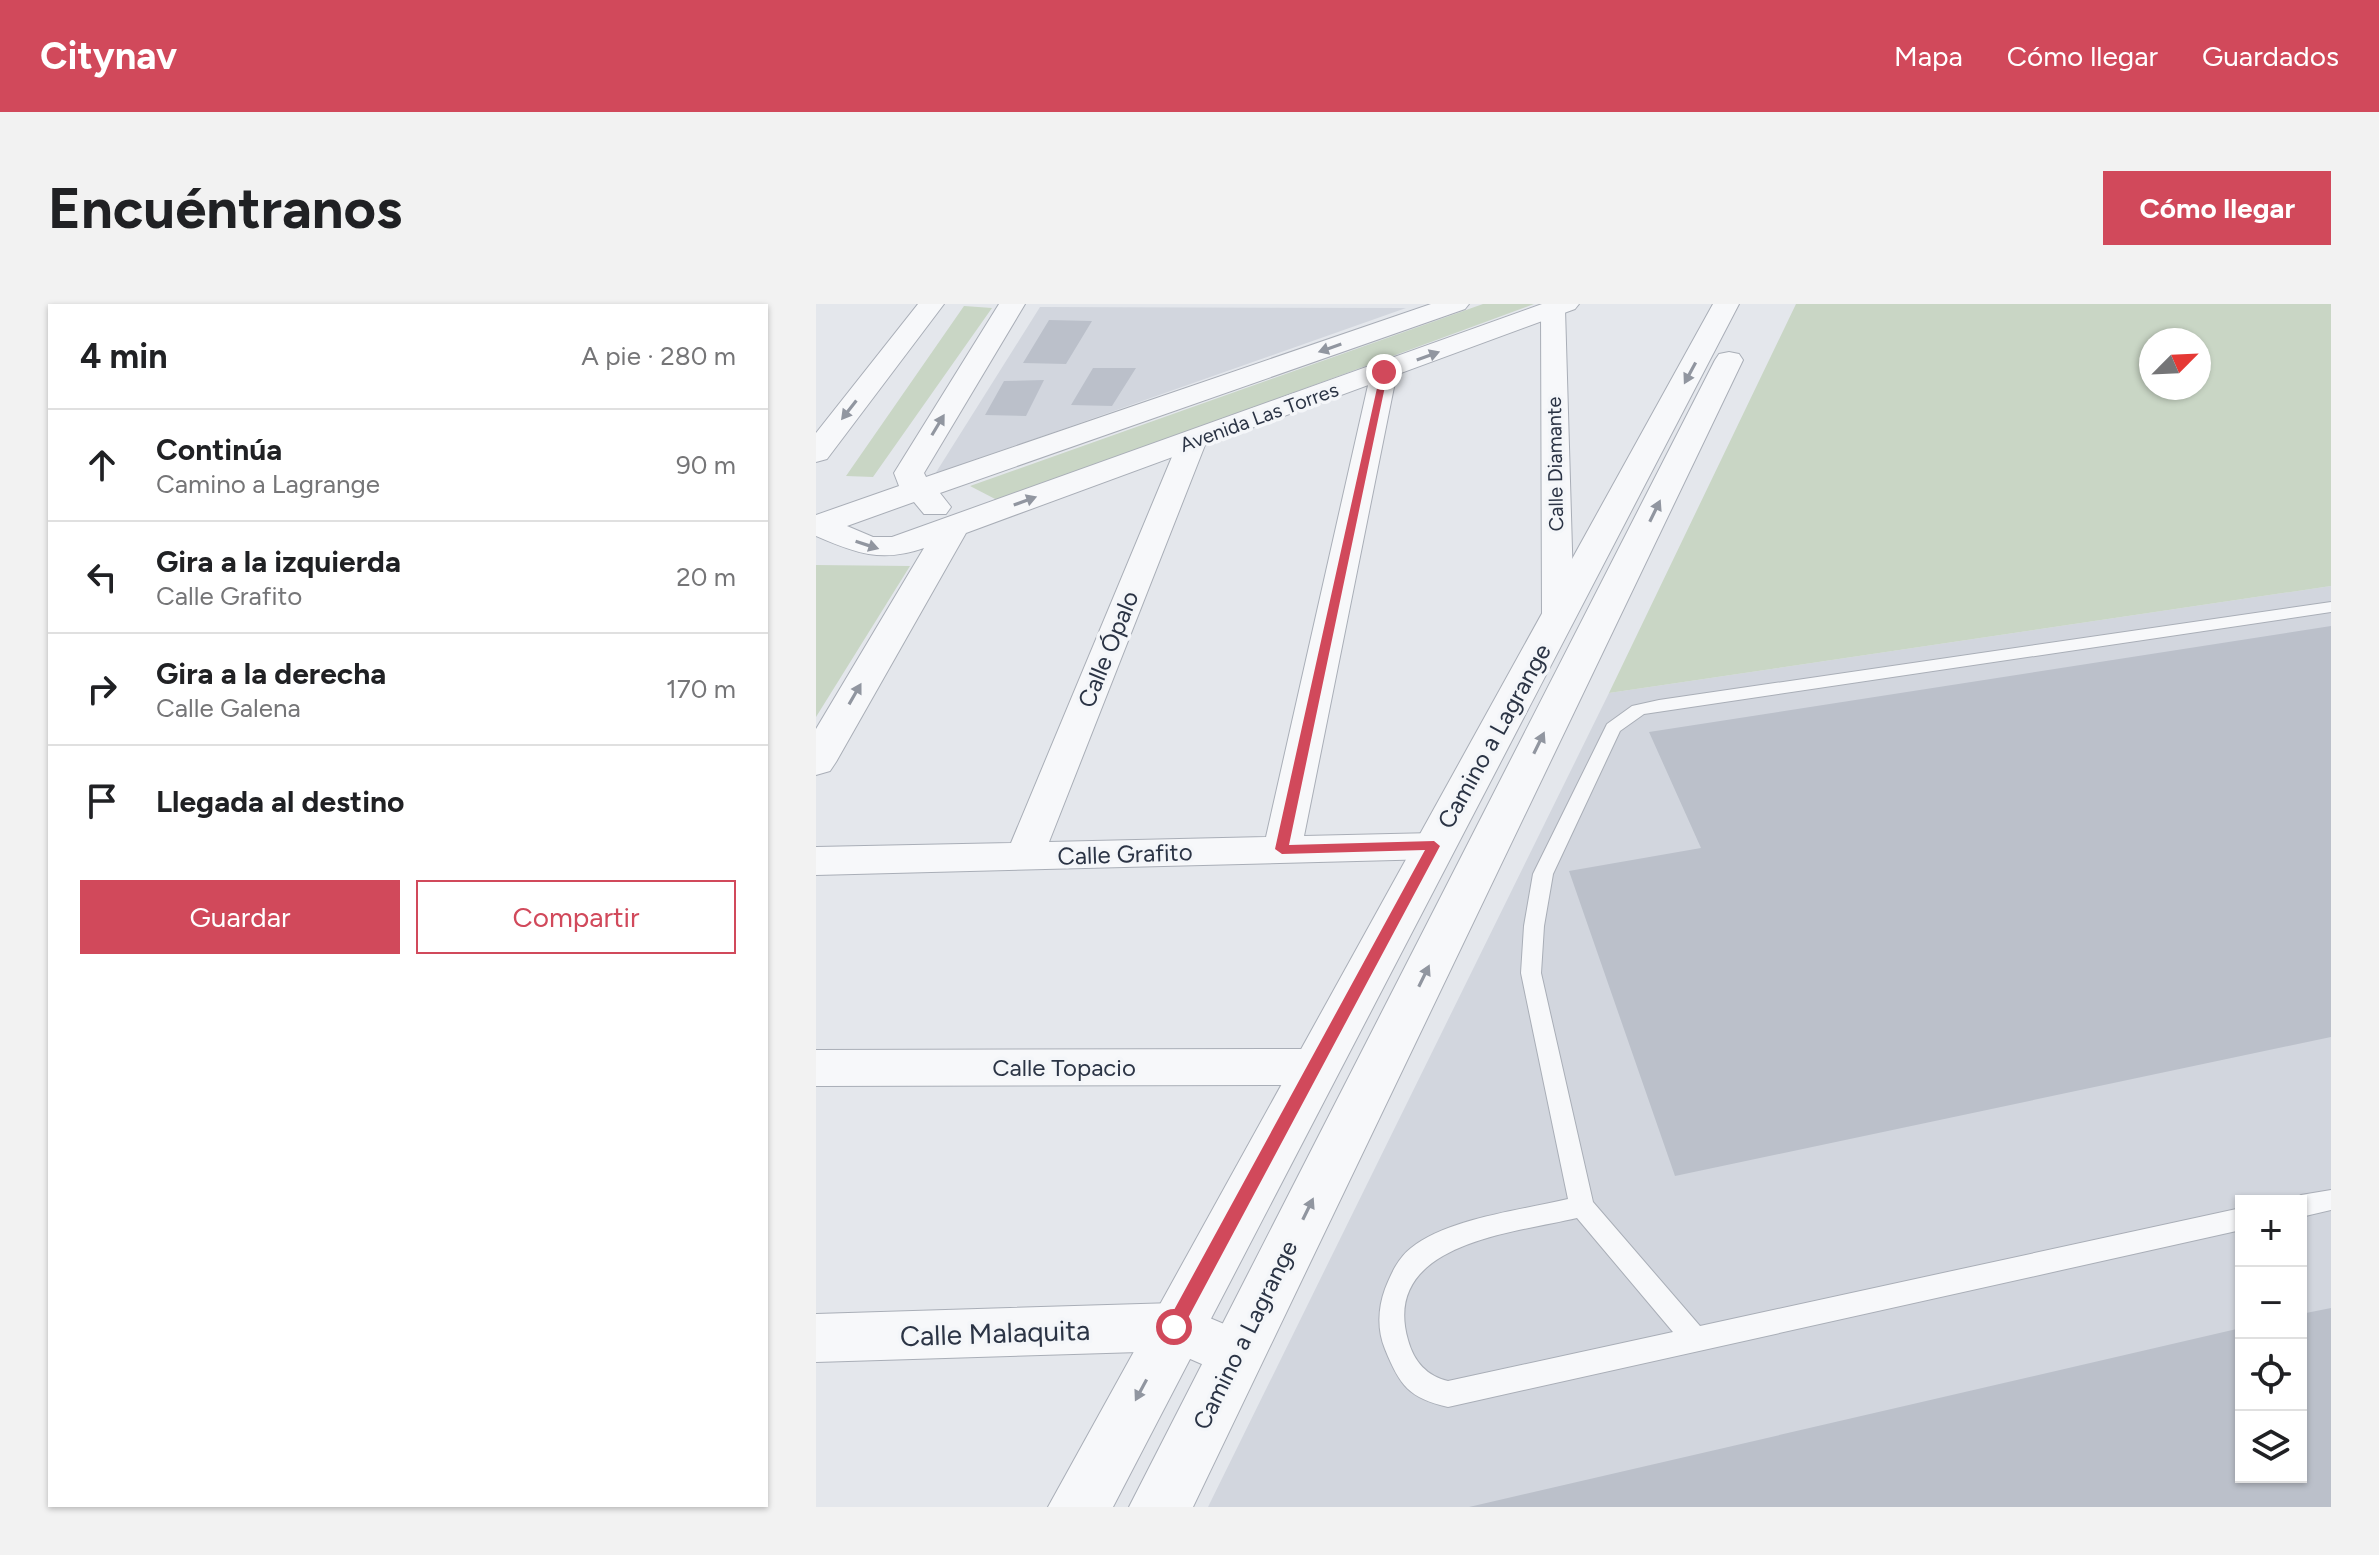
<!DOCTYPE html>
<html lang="es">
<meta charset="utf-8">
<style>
body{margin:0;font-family:Figtree,sans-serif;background:#f2f2f2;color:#202124}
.controls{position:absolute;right:24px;bottom:24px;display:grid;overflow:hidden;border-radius:0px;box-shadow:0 2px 6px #0004}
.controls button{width:72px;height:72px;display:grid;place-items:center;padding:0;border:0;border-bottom:2px solid #e0e0e0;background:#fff;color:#202124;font:40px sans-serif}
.compass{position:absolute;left:1323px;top:24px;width:72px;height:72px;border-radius:50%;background:#fff;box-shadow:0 2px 6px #0004;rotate:66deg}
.stop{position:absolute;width:24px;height:24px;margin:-18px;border:6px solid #d1495b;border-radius:50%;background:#fff}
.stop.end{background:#d1495b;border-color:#fff;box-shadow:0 2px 8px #0008}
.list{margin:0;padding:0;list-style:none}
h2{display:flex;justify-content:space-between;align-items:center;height:104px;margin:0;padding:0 32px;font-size:34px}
h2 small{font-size:26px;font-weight:400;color:#757577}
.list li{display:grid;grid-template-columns:52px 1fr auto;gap:24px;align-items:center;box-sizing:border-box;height:112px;padding:0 32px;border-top:2px solid #e0e0e0}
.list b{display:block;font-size:30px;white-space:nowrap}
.list p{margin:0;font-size:26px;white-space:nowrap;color:#757577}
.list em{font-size:26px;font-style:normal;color:#757577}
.actions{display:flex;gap:16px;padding:24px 32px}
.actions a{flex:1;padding:18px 0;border:2px solid #d1495b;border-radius:0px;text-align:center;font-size:28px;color:#d1495b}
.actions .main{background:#d1495b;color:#fff}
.icon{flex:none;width:44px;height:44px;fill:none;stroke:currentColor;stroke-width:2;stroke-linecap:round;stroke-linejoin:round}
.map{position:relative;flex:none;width:1515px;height:1203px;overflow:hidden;border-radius:0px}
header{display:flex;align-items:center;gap:48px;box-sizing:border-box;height:112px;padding:0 40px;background:#d1495b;color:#fff}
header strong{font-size:38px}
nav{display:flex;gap:44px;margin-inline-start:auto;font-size:28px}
.intro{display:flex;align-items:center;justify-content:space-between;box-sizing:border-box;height:192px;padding:0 48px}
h1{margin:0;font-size:56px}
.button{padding:20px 36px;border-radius:0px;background:#d1495b;color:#fff;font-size:28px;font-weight:700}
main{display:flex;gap:48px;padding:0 48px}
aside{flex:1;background:#fff;border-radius:0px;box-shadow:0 2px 6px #0004}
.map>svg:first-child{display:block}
</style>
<header>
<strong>Citynav</strong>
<nav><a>Mapa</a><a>Cómo llegar</a><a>Guardados</a></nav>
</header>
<div class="intro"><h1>Encuéntranos</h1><a class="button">Cómo llegar</a></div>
<main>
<aside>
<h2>4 min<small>A pie · 280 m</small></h2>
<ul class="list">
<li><svg class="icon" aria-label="ahead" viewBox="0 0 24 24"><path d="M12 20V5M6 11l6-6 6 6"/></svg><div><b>Continúa</b><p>Camino a Lagrange</p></div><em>90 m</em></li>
<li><svg class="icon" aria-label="left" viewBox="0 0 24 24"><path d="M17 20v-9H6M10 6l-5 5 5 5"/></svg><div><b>Gira a la izquierda</b><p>Calle Grafito</p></div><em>20 m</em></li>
<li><svg class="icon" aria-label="right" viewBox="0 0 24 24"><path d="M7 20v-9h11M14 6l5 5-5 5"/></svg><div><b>Gira a la derecha</b><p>Calle Galena</p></div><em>170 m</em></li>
<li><svg class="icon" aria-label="arrive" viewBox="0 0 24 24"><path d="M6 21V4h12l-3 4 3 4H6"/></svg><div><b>Llegada al destino</b></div></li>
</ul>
<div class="actions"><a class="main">Guardar</a><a>Compartir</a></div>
</aside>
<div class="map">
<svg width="1515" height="1203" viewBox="0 0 1515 1203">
<rect width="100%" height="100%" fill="#e4e7ec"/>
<!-- built -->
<path fill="#d2d6de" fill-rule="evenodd" d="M 224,3 L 590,4 L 119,170 Z
M 1515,282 L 1515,1203 L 392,1203 L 793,389 ZM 1425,897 L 1485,897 L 1485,1173 L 1425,1173 Z"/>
<!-- green -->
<path fill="#c9d6c5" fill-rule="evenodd" d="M 667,0 L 718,0 L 183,197 L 154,182 Z
M 980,0 L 1515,0 L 1515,282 L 793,389 ZM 1383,36 L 1383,84 L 1335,84 L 1335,36 Z
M 148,2 L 176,4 L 57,173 L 30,172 Z
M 0,261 L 94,262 L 0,413 Z"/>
<!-- building -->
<path fill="#bbc0ca" d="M 233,16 L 276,17 L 250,60 L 207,59 Z
M 277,64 L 320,64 L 296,102 L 255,101 Z
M 228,76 L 210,112 L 169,111 L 188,77 Z
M 1515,322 L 1515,733 L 859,872 L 753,567 L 885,544 L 833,428 Z
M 1515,1004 L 1515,1203 L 653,1203 L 1425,1024 L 1425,1173 L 1485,1173 L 1485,1010 Z"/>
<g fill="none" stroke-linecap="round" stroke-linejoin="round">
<defs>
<path id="service" d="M 1515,298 L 1515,308 L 828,410 L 804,427 L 737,570 L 728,622 L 725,669 L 777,898 L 884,1022 L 1425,904 L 1425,926 L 632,1103 C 593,1094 584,1082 569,1045 C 561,1026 562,1004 569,985 C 575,970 582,954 595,944 C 633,914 706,906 752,895 L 705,669 L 708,622 L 717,570 L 791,420 L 816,402 L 843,396 ZM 761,914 L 857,1028 L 632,1077 C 611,1072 598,1058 592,1036 C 564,939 698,929 761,914 Z
M 1515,886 L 1515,906 L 1485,913 L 1485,897 L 1475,897 L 1485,891 Z"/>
<path id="minor" d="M 729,0 L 745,0 L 749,5 L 758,314 L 753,321 L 742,324 L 731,321 L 726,314 L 725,5 Z
M 568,60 L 581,68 L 488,532 L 618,529 L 632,533 L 637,542 L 632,551 L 618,555 L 0,571 L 0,543 L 195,539 L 363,136 L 367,130 L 387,130 L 391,136 L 233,538 L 450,533 L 555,68 Z
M 497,745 L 513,750 L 519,763 L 513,776 L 497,781 L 0,782 L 0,746 Z
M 358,999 L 439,1033 L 446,1050 L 439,1067 L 420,1075 L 356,1047 L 0,1058 L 0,1010 Z"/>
<path id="tertiary" d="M 102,0 L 128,0 L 11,155 L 0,158 L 0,129 Z
M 183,0 L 209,0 L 108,169 L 110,173 L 615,0 L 653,0 L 649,5 L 124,189 L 135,203 L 130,210 L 108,210 L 98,198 L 31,222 L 57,233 L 76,233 L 726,0 L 763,0 L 759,5 L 150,229 L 20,458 L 14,467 L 0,471 L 0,425 L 108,244 C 66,259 39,249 0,232 L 0,211 L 83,182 L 78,169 Z
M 897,0 L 923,0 L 297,1203 L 232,1203 Z
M 913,48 L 923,50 L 927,56 L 377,1203 L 313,1203 L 899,56 L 903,50 Z"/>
</defs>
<!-- service casing -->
<use href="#service" stroke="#a9aeb7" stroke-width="2"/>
<!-- minor casing -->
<use href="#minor" stroke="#a9aeb7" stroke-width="2"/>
<!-- tertiary casing -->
<use href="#tertiary" stroke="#a9aeb7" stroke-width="2"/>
<!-- service -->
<use href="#service" fill="#f7f8fa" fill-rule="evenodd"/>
<!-- minor -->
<use href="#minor" fill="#f7f8fa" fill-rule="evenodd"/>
<!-- tertiary -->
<use href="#tertiary" fill="#f7f8fa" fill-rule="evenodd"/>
</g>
<!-- one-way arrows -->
<defs><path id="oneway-solid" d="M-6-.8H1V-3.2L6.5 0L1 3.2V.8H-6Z" transform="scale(2)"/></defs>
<g fill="#9196a0">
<use href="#oneway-solid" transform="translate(514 44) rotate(161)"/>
<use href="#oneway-solid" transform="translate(612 52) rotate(-20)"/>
<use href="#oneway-solid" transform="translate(874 69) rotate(118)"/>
<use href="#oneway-solid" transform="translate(33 106) rotate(128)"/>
<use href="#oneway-solid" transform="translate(122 121) rotate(-59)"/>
<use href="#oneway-solid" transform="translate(209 197) rotate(-20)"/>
<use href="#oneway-solid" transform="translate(839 207) rotate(-64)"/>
<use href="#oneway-solid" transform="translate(51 241) rotate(18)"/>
<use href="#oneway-solid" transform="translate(39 390) rotate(-60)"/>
<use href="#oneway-solid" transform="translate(723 439) rotate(-64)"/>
<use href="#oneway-solid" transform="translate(608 672) rotate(-64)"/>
<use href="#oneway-solid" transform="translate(492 905) rotate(-64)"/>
<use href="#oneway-solid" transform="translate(325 1086) rotate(118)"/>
</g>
<!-- route -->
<path fill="#d1495b" d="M 565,66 L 572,68 L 473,541 L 618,537 L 624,542 L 364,1029 L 358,1031 L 350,1023 L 352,1017 L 609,546 L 466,550 L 459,545 Z"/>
<g text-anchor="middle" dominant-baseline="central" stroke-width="7" stroke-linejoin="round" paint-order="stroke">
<!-- far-street labels -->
<g font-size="20" fill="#2b3445" stroke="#f4f6f9">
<text transform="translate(443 113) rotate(-20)">Avenida Las Torres</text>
<text transform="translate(739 160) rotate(-91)">Calle Diamante</text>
</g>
<!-- street labels -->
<g font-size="24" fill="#2b3445" stroke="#f4f6f9">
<text transform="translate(292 345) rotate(-68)">Calle Ópalo</text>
<text transform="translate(678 432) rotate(-61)">Camino a Lagrange</text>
<text transform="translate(309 550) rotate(-2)">Calle Grafito</text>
<text x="248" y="763">Calle Topacio</text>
<text transform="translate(429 1031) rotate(-64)">Camino a Lagrange</text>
</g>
<!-- near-street labels -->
<g font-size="28" fill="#2b3445" stroke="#f4f6f9">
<text transform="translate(179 1029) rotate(-2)">Calle Malaquita</text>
</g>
</g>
</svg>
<div class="controls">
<button>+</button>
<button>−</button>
<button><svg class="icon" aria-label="locate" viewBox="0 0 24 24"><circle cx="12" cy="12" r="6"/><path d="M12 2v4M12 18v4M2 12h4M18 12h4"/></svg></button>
<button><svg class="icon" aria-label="layers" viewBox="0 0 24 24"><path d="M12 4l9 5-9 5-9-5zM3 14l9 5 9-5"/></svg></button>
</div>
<svg class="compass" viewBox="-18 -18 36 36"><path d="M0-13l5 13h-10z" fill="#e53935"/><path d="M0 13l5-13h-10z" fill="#757577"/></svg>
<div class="stop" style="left:358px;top:1023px"></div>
<div class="stop end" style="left:568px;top:68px"></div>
</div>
</main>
